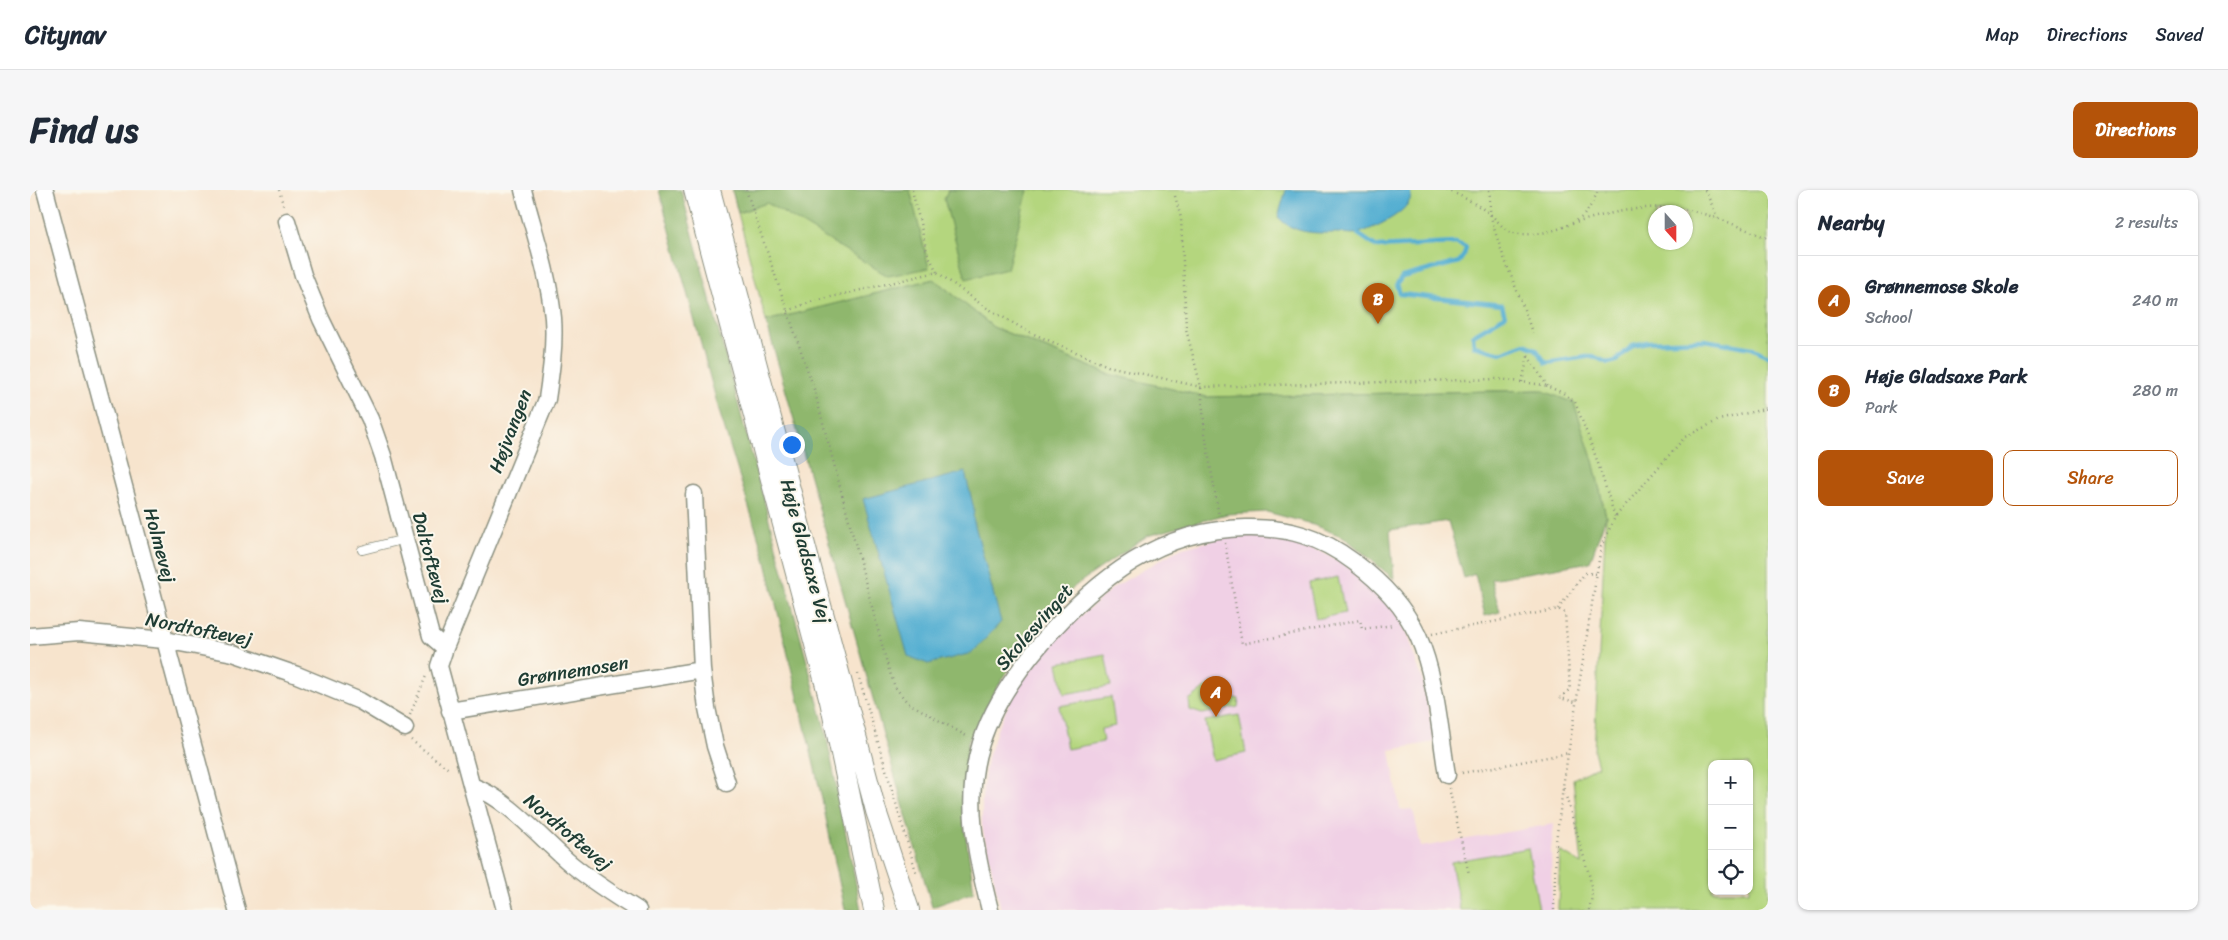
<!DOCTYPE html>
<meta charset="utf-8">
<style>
body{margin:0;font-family:Sriracha,sans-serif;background:#f6f6f7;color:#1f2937}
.controls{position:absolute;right:15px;bottom:15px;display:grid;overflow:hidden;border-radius:10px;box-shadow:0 1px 4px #0004}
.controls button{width:45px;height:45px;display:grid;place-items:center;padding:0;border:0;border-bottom:1px solid #e0e1e3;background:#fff;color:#1f2937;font:25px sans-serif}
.compass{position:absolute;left:1618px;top:15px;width:45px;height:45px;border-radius:50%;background:#fff;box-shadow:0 1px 4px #0004;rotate:159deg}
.you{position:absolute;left:761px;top:254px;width:18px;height:18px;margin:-12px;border:4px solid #fff;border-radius:50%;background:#1a73e8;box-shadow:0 0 0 8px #1a73e833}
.badge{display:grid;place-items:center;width:32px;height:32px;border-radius:50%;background:#b45309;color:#fff;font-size:16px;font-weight:700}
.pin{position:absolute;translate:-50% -41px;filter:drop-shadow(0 1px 2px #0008)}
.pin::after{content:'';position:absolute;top:26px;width:18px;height:15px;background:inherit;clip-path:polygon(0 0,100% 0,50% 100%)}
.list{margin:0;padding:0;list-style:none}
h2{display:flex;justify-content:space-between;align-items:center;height:65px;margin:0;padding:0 20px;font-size:21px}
h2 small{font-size:16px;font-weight:400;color:#747a83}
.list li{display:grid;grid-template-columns:32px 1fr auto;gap:15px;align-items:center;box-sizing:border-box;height:90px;padding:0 20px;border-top:1px solid #e0e1e3}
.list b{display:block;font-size:19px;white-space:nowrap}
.list p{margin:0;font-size:16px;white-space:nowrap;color:#747a83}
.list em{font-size:16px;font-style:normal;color:#747a83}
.actions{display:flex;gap:10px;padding:15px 20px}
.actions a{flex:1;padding:11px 0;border:1px solid #b45309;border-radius:10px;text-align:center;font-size:18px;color:#b45309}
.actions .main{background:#b45309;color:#fff}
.icon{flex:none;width:28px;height:28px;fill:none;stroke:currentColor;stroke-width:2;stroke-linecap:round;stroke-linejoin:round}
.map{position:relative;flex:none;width:1738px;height:720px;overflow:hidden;border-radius:10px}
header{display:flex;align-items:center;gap:30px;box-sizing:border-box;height:70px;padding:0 25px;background:#fff;border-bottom:1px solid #e0e1e3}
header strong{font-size:24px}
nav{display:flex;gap:28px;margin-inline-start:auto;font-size:18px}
.intro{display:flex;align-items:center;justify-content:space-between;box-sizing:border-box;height:120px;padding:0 30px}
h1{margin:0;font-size:35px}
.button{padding:12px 22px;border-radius:10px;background:#b45309;color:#fff;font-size:18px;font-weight:700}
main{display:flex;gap:30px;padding:0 30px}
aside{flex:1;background:#fff;border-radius:10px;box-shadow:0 1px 4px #0004}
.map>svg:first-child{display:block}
</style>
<header>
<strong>Citynav</strong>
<nav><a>Map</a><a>Directions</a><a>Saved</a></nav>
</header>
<div class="intro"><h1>Find us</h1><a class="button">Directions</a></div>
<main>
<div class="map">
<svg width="1738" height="720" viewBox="0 0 1738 720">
<rect width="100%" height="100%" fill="#fbf7ec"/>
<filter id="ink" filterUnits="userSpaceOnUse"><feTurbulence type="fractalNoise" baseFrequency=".02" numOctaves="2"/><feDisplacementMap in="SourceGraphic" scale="10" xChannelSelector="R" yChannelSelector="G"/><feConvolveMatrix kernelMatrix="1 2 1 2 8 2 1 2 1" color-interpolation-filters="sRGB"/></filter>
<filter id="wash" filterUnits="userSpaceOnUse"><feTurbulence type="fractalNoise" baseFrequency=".0096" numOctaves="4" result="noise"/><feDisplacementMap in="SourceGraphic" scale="20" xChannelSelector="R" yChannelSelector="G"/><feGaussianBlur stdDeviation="1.12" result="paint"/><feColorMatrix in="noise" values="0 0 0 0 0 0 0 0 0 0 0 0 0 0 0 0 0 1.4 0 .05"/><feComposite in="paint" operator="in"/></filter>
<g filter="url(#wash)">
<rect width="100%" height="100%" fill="#f7e4cd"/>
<!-- built -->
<path fill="#f0d0e5" d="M 1208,344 L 1233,344 L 1269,352 L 1312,372 L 1338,391 L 1371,429 L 1392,488 L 1405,552 L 1360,560 L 1370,620 L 1383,619 L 1391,657 L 1524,634 L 1521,659 L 1522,720 L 971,720 L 952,636 L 952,607 L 956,574 L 968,537 L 985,501 L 1005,474 L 1030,444 L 1084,397 L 1149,359 Z"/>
<!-- green -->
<path fill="#b4d67e" stroke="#6a8a59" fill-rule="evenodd" d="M 702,0 L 1738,0 L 1738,720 L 1528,720 L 1530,661 L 1552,674 L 1543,589 L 1568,576 L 1564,561 L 1576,326 L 1563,271 L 1511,200 L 1176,207 L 1078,184 L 963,137 L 904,89 L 736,131 ZM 1626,22 L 1656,22 L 1656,52 L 1626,52 ZM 1682,574 L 1719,574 L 1719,701 L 1682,701 Z
M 1308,387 L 1315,423 L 1286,429 L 1279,393 Z
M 1075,464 L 1081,496 L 1034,504 L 1028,473 Z
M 1183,492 L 1191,495 L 1188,504 L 1209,509 L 1208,517 L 1172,524 L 1160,520 L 1159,510 Z
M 1081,507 L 1085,536 L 1071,539 L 1073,552 L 1037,559 L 1029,516 Z
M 1209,525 L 1216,563 L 1183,570 L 1175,531 Z
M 1498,658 L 1509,720 L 1430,720 L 1421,672 Z"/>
<!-- forest -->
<path fill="#8fb76d" stroke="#577a50" d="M 629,0 L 651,0 L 795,539 L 831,720 L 815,720 L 790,600 L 736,372 L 690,224 Z
M 702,0 L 880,0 L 899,78 L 858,86 L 737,13 L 708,23 Z
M 918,0 L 998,0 L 977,79 L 936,89 L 914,9 Z
M 904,89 L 963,137 L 1078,184 L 1176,207 L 1511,200 L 1544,213 L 1563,271 L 1576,326 L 1560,372 L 1461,389 L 1470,422 L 1455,426 L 1445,384 L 1434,388 L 1418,331 L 1360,340 L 1364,389 L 1314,347 L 1278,333 L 1237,322 L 1197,324 L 1117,346 L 1056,388 L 1045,396 L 1001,445 L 964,503 L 938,552 L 932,619 L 944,702 L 902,717 L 736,131 Z"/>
<!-- water -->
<path fill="#53aed1" stroke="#397682" d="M 1256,0 L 1380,0 C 1388,19 1345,38 1329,43 C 1323,45 1316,43 1310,43 C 1287,43 1264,45 1248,27 Z
M 935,282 L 944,319 L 943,328 L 971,432 L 942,463 L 898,474 L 878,466 L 833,309 Z"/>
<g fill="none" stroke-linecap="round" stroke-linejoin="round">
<!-- stream -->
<path stroke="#53aed1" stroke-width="4.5" d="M 1328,44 L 1347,57 L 1426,53 L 1436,57 L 1434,65 L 1429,72 L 1372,87 L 1367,94 L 1370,104 L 1472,115 L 1475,126 L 1443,145 L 1444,156 L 1471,163 L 1495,154 L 1506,159 L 1516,173 L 1563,166 L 1578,173 L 1586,171 L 1603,155 L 1617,152 L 1674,150 L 1722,158 L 1738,166"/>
</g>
</g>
<g filter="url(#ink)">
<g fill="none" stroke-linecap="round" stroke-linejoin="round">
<defs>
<path id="service" d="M 332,360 L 375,349"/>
<path id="minor" d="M 15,0 L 207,720
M 257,31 L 273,85 L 291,129 L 340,229 L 353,266 L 401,446 L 415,458 L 409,476 L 475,720
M 664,304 L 672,480 L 677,518 L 685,556 L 697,593
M 0,446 L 49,442 L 134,450 L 203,463 L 267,485 L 330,511 L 375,538
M 415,458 L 517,209 C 521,182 525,155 523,128 C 519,85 504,42 493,0
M 420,521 L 672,480
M 442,596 C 479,609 511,649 541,674 C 562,691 585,706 608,720
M 960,720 C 946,665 933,609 951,553 C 963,515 987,481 1013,451 C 1067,388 1131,339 1216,338 C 1258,337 1291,347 1324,372 C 1351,392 1374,416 1388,446 C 1406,486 1410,542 1417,585"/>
<path id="tertiary" d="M 664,0 L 800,511 L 844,720
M 680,0 L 846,621 L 879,720"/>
</defs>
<!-- service casing -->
<use href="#service" stroke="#8b9080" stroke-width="10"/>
<!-- minor casing -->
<use href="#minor" stroke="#8b9080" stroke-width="19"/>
<!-- tertiary casing -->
<use href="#tertiary" stroke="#8b9080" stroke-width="22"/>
<!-- path -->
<path stroke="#8b9080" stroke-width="2.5" stroke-dasharray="1 4" stroke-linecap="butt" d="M 249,0 L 254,18
M 716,0 L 784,199 L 858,477 L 865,497 L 877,512 L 938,547
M 882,0 L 897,62 L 907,82
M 1417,0 C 1432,6 1447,14 1460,24 C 1466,29 1471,36 1477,40 C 1494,51 1540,39 1553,26 C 1560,19 1564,8 1569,0
M 1459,0 C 1461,9 1459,18 1461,27 C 1471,67 1490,103 1502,143
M 1675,0 L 1688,28
M 1145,6 L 1151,28 L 1156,139 L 1171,197 L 1175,244 L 1189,326
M 1542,34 C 1587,20 1631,10 1677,25 C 1698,31 1718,41 1738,48
M 758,121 L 780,112 L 907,82 L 952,115 L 997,141 L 1078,176 L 1171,197 L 1469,189 L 1514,195 L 1533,203 L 1545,212 L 1567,270 L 1585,327
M 1498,166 L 1518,197
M 1492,192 L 1498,166
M 1195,353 L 1212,454 L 1330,430 L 1332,439 L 1364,435
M 1528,419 L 1555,383 L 1567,384
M 1402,444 L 1528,419 L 1535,423 L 1540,499 L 1530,508 L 1545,512
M 828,484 L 887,685
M 380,525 L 396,486
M 381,550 L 420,580
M 1432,583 L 1539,563
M 1419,598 L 1439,684
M 1524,720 L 1526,651 L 1533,598
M 1559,720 L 1562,707 L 1560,688 L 1533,596 L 1571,357 L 1585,327 L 1655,247 L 1689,230 L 1738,218"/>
<!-- service -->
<use href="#service" stroke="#fff" stroke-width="8"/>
<!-- minor -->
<use href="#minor" stroke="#fff" stroke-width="16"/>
<!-- tertiary -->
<use href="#tertiary" stroke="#fff" stroke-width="20"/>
</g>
</g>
<g text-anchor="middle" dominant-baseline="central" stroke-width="4" stroke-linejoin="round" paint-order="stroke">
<!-- street labels -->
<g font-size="19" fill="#1f3d34" stroke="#fbf7ec">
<text transform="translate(480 241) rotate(-69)">Højvangen</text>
<text transform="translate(130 355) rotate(75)">Holmevej</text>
<text transform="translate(776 361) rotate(75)">Høje Gladsaxe Vej</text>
<text transform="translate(401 368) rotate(75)">Daltoftevej</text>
<text transform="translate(1004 437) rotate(-49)">Skolesvinget</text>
<text transform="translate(169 439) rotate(11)">Nordtoftevej</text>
<text transform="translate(543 481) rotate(-9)">Grønnemosen</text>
<text transform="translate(538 642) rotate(40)">Nordtoftevej</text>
</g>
</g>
</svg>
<div class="controls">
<button>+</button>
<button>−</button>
<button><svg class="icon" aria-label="locate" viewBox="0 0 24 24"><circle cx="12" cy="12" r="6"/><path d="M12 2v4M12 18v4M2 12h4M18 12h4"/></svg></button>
</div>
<svg class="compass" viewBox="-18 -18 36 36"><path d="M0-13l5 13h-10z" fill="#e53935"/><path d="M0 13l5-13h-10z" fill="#747a83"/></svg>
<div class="you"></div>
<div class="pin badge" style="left:1186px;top:527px">A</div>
<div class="pin badge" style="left:1348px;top:134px">B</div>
</div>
<aside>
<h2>Nearby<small>2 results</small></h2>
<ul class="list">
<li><span class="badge">A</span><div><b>Grønnemose Skole</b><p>School</p></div><em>240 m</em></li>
<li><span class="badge">B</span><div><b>Høje Gladsaxe Park</b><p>Park</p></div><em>280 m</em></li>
</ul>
<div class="actions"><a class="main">Save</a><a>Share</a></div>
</aside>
</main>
